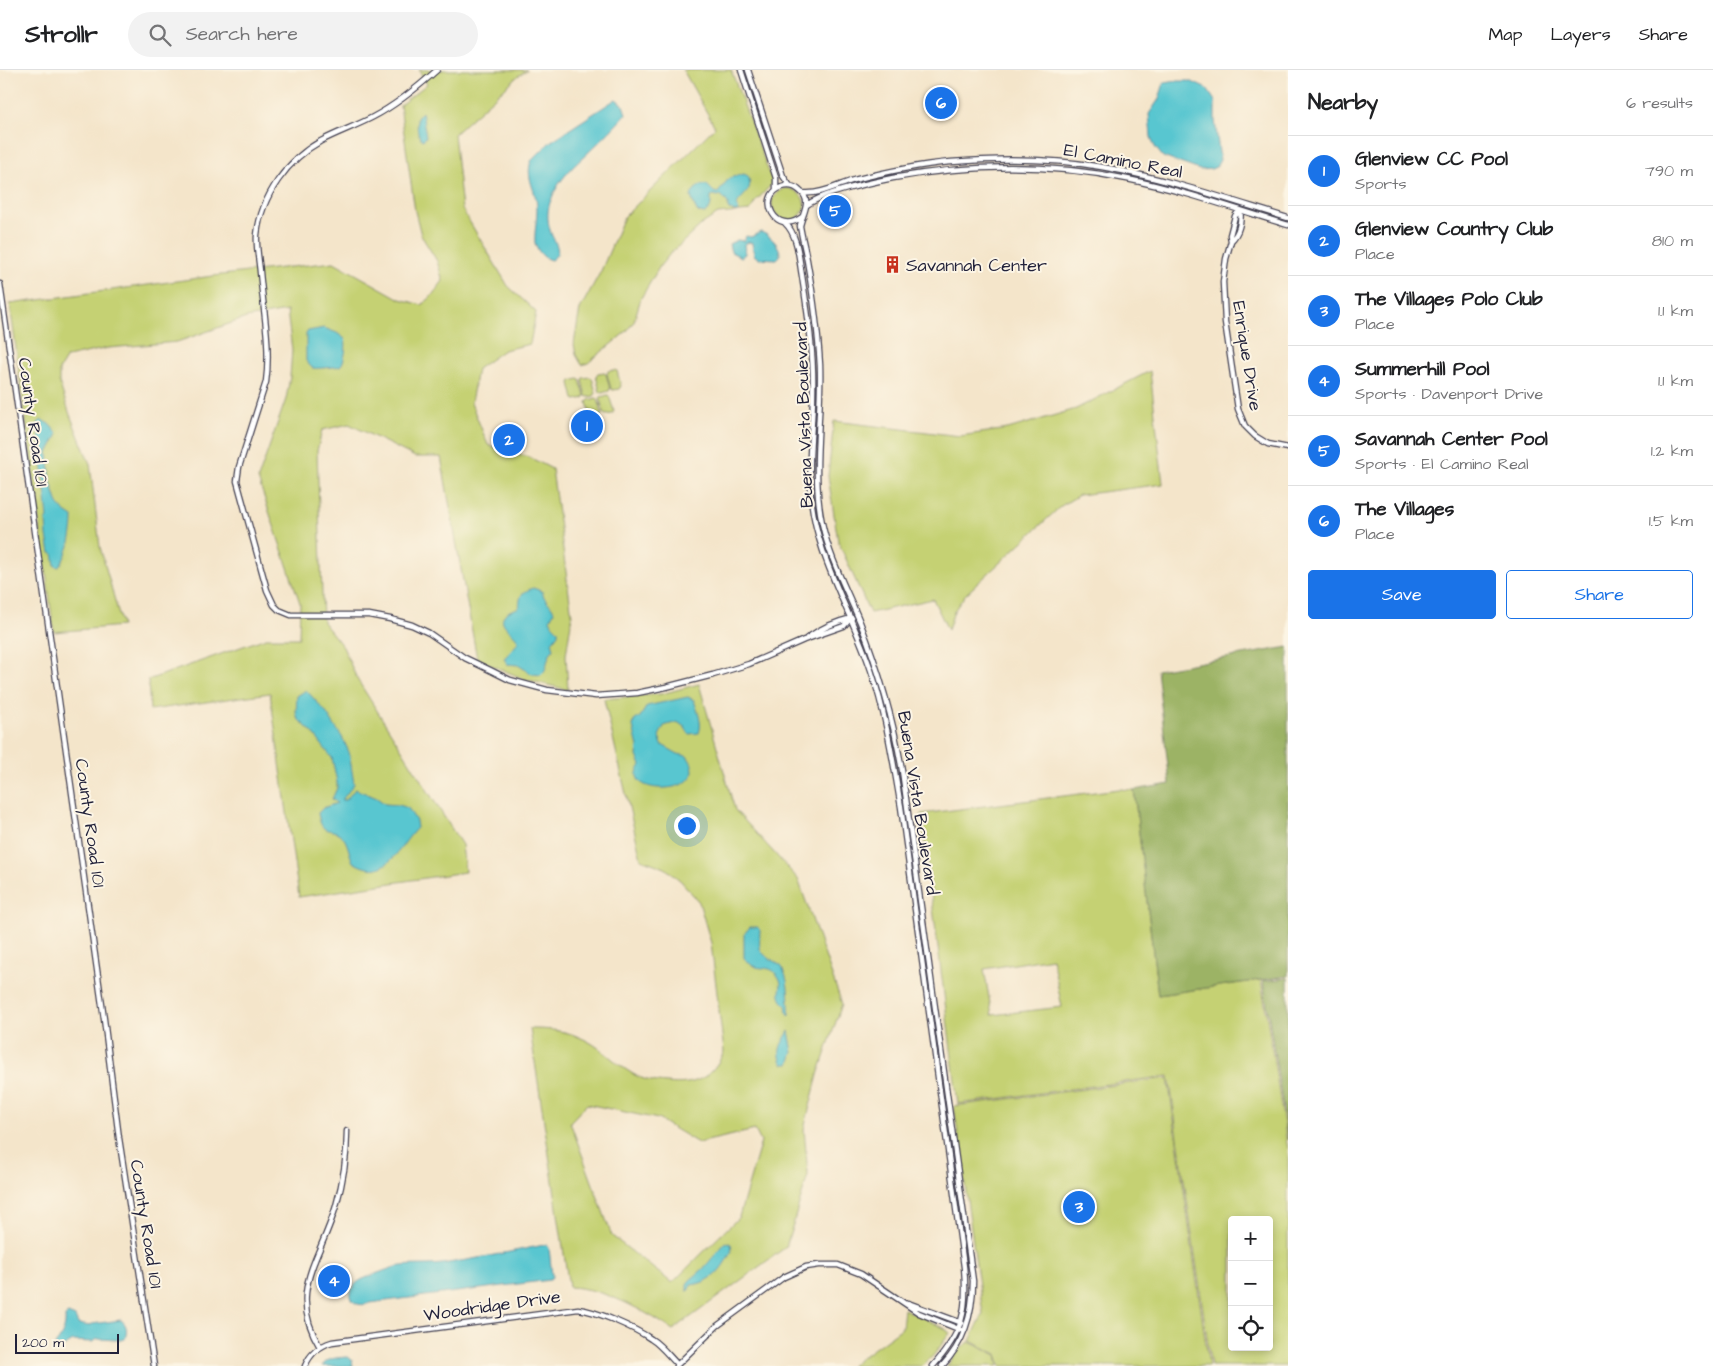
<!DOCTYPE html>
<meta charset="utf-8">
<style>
body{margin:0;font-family:"Architects Daughter",sans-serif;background:#f2f2f2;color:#202124}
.controls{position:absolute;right:15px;bottom:15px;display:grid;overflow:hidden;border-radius:5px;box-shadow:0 2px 8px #0003}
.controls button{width:45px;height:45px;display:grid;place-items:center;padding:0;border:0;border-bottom:1px solid #e0e0e0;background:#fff;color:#202124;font:25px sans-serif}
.scale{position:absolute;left:15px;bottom:12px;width:104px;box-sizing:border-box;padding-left:5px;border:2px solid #22223b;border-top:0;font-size:14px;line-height:18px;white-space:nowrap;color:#22223b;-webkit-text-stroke:4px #fcf5e5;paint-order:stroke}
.you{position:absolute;left:686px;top:755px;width:18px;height:18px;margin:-12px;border:4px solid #fff;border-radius:50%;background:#1a73e8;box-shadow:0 0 0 8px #1a73e833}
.badge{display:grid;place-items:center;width:32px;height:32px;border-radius:50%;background:#1a73e8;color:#fff;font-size:16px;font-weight:700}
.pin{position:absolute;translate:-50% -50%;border:2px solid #fff;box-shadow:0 1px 5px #0006}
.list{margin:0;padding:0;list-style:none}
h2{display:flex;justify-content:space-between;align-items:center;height:65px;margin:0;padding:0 20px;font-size:21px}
h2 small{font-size:16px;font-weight:400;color:#757577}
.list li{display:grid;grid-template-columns:32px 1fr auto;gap:15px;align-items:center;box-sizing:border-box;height:70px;padding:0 20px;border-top:1px solid #e0e0e0}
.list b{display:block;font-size:19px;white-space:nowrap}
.list p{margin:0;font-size:16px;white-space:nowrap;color:#757577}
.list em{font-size:16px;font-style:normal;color:#757577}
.actions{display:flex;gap:10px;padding:15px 20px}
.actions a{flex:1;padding:11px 0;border:1px solid #1a73e8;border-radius:5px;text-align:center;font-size:18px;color:#1a73e8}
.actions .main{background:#1a73e8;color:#fff}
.icon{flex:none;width:28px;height:28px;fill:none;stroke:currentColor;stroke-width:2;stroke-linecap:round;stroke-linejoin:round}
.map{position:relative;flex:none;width:1288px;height:1296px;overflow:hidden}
header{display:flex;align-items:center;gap:30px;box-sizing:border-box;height:70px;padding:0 25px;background:#fff;border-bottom:1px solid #e0e0e0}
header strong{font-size:24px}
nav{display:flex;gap:28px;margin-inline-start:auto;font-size:18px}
.search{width:350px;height:45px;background:#f2f2f2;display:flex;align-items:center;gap:12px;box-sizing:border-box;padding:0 18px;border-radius:28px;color:#757577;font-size:19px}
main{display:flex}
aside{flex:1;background:#fff}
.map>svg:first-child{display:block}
</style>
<header>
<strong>Strollr</strong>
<div class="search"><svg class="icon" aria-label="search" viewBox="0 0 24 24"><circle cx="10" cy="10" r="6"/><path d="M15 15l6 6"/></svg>Search here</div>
<nav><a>Map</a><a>Layers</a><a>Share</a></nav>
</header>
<main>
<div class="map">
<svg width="1288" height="1296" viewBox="0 0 1288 1296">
<rect width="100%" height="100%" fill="#fcf5e5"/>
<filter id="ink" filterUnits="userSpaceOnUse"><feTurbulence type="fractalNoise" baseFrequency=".02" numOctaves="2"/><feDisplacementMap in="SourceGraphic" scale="10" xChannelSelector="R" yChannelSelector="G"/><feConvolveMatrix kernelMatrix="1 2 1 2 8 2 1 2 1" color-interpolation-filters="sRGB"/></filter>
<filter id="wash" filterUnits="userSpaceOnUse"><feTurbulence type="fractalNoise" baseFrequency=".0096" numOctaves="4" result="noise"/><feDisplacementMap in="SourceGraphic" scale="20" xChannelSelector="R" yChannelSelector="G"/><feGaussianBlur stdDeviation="1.12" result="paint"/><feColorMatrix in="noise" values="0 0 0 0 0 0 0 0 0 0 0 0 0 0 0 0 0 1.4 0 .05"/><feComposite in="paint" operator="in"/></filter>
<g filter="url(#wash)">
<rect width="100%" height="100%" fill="#f4e5ca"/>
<!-- green -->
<path fill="#c5d173" stroke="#747a57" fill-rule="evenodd" d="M 419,0 L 527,0 L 518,6 L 454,64 L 462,139 L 508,216 L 536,242 L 530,274 L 504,280 L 477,299 L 471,333 L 488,375 L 529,387 L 552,399 L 572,546 L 566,585 L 568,620 L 524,609 L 477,589 L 441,387 L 415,387 L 349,354 L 322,360 L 317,381 L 323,552 L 343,577 L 357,609 L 462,775 L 465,802 L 299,827 L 270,623 L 150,640 L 148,610 L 266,568 L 299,568 L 300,533 L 258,409 L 286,329 L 290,307 L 292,280 L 287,241 L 246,248 L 177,272 L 108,278 L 67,287 L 59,300 L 59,312 L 70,345 L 90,394 L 100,477 L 122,556 L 54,562 L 10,234 L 213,206 L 334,192 L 400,229 L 422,235 L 430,228 L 443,211 L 437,191 L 421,165 L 415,141 L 400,35 L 427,14 Z
M 683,0 L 731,0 L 773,113 L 755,132 L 750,141 L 718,144 L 702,154 L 669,185 L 660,196 L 641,228 L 634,251 L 627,261 L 588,293 L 582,295 L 576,285 L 574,274 L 580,239 L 601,201 L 624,147 L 715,57 Z
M 786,118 C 798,119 810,131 802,143 C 786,167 753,128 786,118 Z
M 615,300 L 617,301 L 621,316 L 619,319 L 613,320 L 611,319 L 607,304 L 608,301 Z
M 1150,301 L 1163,414 L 1079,425 L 1061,436 L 965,525 L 954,541 L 948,560 L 933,529 L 870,543 L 838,471 L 828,406 L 834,351 L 960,366 L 1008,359 L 1076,339 Z
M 604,303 L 606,304 L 610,319 L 609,321 L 602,323 L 600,322 L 596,306 L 598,304 Z
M 590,307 L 592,308 L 596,323 L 594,326 L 588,327 L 586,326 L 582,310 L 583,308 Z
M 578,309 L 580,310 L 585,326 L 584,328 L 576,330 L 574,329 L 570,313 L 571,311 Z
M 608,325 L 609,326 L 614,341 L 612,344 L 606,345 L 604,344 L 600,329 L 601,327 Z
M 596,328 L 598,329 L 602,344 L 601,346 L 593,349 L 591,347 L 587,332 L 589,330 Z
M 699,614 L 735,740 L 798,809 L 842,934 L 818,1005 L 804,1059 L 808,1105 L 786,1177 L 673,1260 C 645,1241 603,1218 569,1217 L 530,959 C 547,959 564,960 579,967 C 600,975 614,993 633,1004 C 643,1010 654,1012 666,1013 C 695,1016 711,1009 724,982 L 711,873 L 699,832 L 681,811 L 665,798 L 641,789 L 604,629 L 661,624 ZM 587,1034 L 658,1049 L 698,1073 L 755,1060 L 761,1072 L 739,1147 L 672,1213 L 612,1166 L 570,1052 Z
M 1119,719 L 1134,720 L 1158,925 L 1261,910 L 1288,1080 L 1288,1296 L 1211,1296 L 1169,1006 L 958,1034 L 921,744 ZM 1052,888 L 1062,937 L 992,945 L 984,899 ZM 1232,1150 L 1269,1150 L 1269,1277 L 1232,1277 Z
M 1168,1008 L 1209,1296 L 1001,1296 L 997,1284 L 970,1271 L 983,1244 L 954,1036 Z
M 904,1239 L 944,1258 L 950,1263 L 933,1286 L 922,1296 L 850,1296 L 902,1258 Z
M 969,1272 L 997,1285 L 999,1296 L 947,1296 L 958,1281 Z"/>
<!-- forest -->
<path fill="#9cb365" stroke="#5f6a50" d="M 1288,577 L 1288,906 L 1158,925 L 1134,720 L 1170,714 L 1157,600 Z
M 1288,908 L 1288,1070 L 1263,911 Z"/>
<!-- water -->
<path fill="#59c6d0" stroke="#3e7486" d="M 1178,11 L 1190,11 L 1207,19 L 1215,31 L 1215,51 L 1220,90 L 1216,97 L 1211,99 L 1200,100 L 1163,87 L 1155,77 L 1151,67 L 1149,44 L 1159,29 L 1164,13 Z
M 616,29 L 623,35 L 626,44 C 615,57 603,68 591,80 C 574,96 559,108 551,130 C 547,139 547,150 550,160 C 553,172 565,181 551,190 C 542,188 538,181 535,173 C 534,159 539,143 536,129 C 533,116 526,105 531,91 L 550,72 Z
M 422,42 L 426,67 L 423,70 C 417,67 417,55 417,48 Z
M 744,104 L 748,106 C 754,121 743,124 737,134 L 739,142 L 735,142 L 728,139 L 728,133 L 721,125 L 718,126 L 713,125 L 711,126 C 711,134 712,139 704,144 L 697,142 L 691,127 C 692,120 699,114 707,115 L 714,122 L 718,123 L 729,108 Z
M 761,162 C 770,165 781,176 780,186 L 777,189 L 758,188 L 754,185 L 752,173 L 749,172 L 744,174 L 745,184 L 741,187 L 731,182 L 729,174 L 737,170 L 744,171 L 746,166 L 751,167 Z
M 324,258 L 337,263 L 345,269 C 347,273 345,293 340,296 C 338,297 315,299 312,298 L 306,291 L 306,264 L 308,261 Z
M 42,350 L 49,354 L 58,364 L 48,383 L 51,412 L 58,434 L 64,441 L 73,447 C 73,465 69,482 59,497 L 55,496 L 53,483 L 50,483 L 47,466 L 46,450 L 48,448 L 38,353 Z
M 533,518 L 542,521 C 543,530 552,534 554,542 L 550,549 L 552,554 L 558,560 L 558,564 L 552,572 L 554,579 C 545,586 549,599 541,605 L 532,604 L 518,595 L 507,594 L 504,588 C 508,585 517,575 518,571 C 516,563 492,552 508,542 C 512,539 515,540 519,537 C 521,523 520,524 533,518 Z
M 306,620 L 325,641 L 342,667 L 349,682 L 354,714 L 342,730 L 346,730 L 355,719 L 377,728 L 385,734 L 399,735 L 408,738 L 416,751 L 417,758 C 397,778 388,813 353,792 C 349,784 348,772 342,766 C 330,755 322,768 318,743 L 323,738 L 337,733 L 332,729 L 337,718 L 337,712 L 332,688 L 313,663 L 298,649 L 296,643 L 297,626 Z
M 688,627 L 694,630 C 697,640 703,653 699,663 L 689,664 L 684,656 L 677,652 L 664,656 L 659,666 L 662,675 L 678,684 L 687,686 C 714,721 640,727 637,706 C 636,702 639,699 641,695 L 637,686 L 638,677 L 633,656 L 634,651 L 640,647 L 647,636 Z
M 750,857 L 757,857 L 760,859 C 759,885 758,880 778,894 C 781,896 782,896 783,899 C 790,913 788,931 790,946 L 787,942 L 786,935 C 773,924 786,917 778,906 C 771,895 763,900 753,896 C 750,894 747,891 744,888 L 744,864 Z
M 789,961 L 793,982 L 789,994 L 783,994 C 775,980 783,972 789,961 Z
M 726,1172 L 731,1174 C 733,1181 730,1184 727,1189 C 719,1204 708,1213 691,1215 L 688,1221 L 687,1221 L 687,1214 L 689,1211 L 703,1199 Z
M 544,1175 L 547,1175 L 549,1178 L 552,1206 L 550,1210 L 370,1233 C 348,1241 344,1217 363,1209 C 373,1205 385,1200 395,1197 C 410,1194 426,1196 442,1194 C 476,1189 510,1182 544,1175 Z
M 68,1244 L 75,1247 L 78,1254 L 90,1256 L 92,1254 L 121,1250 C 128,1255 127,1262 125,1269 L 120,1270 L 98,1269 L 92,1272 L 73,1271 L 61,1278 L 57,1278 L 55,1275 C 63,1266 66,1257 65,1246 Z
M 348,1287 L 352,1290 L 353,1296 L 322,1296 C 329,1287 337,1288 348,1287 Z"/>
</g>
<g filter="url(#ink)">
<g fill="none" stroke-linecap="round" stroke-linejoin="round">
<defs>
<path id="secondary" d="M 437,0 C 417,18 396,35 373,47 C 356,56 338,62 321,71 C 288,89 261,126 257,165 C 256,177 259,190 260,202 C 263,238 271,276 266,312 L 239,397 L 237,411 L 267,520 L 274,535 L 279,540 L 291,545 L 369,545 L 390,549 L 412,555 L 429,563 L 465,588 L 490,600 L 510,610 L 547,620 L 596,626 L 637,623 L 666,617 L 713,605 L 749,594 L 804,570 L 844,556 L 850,549
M 741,0 L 776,108 L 776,120
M 748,0 L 783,106 L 790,116
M 803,123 C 820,125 838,115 854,110 C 885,102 918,95 951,92 C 1001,88 1052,88 1102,97 C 1165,108 1226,129 1288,148
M 807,135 C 823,123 873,112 893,108 C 972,94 1049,93 1127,109 C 1182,120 1235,139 1288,155
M 1240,140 L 1235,146 L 1230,165 L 1231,171 L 1226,189 L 1223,212 L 1225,252 L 1238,339 L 1245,356 L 1255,366 L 1268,374 L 1288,378
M 802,147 C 775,167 756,126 782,117 C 788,115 795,116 800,121 C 813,131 802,144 800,156 C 802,168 805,179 807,190 C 813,224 818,260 820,295 C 822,347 811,401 822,453 C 830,490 846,518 860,552 C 879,600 893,649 902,700 L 973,1211 C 973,1243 965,1272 942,1296
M 785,153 C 798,165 799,189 802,206 C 808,245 814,283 813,323 C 813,354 808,386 810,417 C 814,485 850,537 871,600 C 886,644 893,691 901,737 L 964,1197 C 968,1241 963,1262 933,1296
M 1231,171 C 1239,163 1242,151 1240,140
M 0,214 L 104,949 L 119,1068 L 154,1296
M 807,568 C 821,558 835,552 852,548
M 908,1233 L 962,1253
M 320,1277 C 286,1221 321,1189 336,1136 C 343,1112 347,1086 347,1061
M 305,1296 C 310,1284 319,1276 332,1272 L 578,1239 C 597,1241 635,1258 651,1269 C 661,1275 669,1286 677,1294
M 676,1296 L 717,1256 L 784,1207 L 806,1197 L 819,1195 L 838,1195 L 861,1204 L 919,1243 L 961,1260"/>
</defs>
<!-- secondary casing -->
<use href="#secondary" stroke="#423f50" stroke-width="7"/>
<!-- secondary -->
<use href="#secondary" stroke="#fff" stroke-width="4.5"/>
</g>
</g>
<!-- icons -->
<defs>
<symbol id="building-bare" viewBox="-9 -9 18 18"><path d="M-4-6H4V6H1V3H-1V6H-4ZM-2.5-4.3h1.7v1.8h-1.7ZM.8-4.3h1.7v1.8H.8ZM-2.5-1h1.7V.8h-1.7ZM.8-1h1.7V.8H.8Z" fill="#c8321e" stroke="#fcf5e5" stroke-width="2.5" paint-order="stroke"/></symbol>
</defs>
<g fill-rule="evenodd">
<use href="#building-bare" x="880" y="182" width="25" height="25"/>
</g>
<g text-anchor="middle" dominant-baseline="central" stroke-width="4" stroke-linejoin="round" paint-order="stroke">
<!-- street labels -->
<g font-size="18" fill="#22223b" stroke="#fcf5e5">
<text transform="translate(1123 91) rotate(11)">El Camino Real</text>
<text transform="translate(1247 286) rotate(81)">Enrique Drive</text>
<text transform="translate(804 345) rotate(-92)">Buena Vista Boulevard</text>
<text transform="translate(33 352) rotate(82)">County Road 101</text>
<text transform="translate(918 733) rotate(81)">Buena Vista Boulevard</text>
<text transform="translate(90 753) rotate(82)">County Road 101</text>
<text transform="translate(146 1154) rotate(81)">County Road 101</text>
<text transform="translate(492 1236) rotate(-8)">Woodridge Drive</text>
</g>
<!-- poi labels -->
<g font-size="18" fill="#22223b" stroke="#fcf5e5" text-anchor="start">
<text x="906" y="195">Savannah Center</text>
</g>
</g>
</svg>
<div class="controls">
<button>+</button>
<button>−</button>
<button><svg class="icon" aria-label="locate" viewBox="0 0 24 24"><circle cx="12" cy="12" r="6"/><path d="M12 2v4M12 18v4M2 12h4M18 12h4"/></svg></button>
</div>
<div class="scale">200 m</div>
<div class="you"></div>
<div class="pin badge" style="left:587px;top:356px">1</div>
<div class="pin badge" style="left:509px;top:370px">2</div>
<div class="pin badge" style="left:1079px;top:1137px">3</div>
<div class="pin badge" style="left:334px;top:1211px">4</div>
<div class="pin badge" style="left:835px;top:141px">5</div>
<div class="pin badge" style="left:941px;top:33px">6</div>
</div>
<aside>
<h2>Nearby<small>6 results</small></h2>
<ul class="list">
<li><span class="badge">1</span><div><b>Glenview CC Pool</b><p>Sports</p></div><em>790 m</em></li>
<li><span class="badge">2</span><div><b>Glenview Country Club</b><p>Place</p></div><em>810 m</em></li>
<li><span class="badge">3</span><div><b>The Villages Polo Club</b><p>Place</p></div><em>1.1 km</em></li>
<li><span class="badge">4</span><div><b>Summerhill Pool</b><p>Sports · Davenport Drive</p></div><em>1.1 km</em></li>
<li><span class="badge">5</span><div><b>Savannah Center Pool</b><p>Sports · El Camino Real</p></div><em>1.2 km</em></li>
<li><span class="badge">6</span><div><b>The Villages</b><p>Place</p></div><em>1.5 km</em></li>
</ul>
<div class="actions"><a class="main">Save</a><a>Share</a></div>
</aside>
</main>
